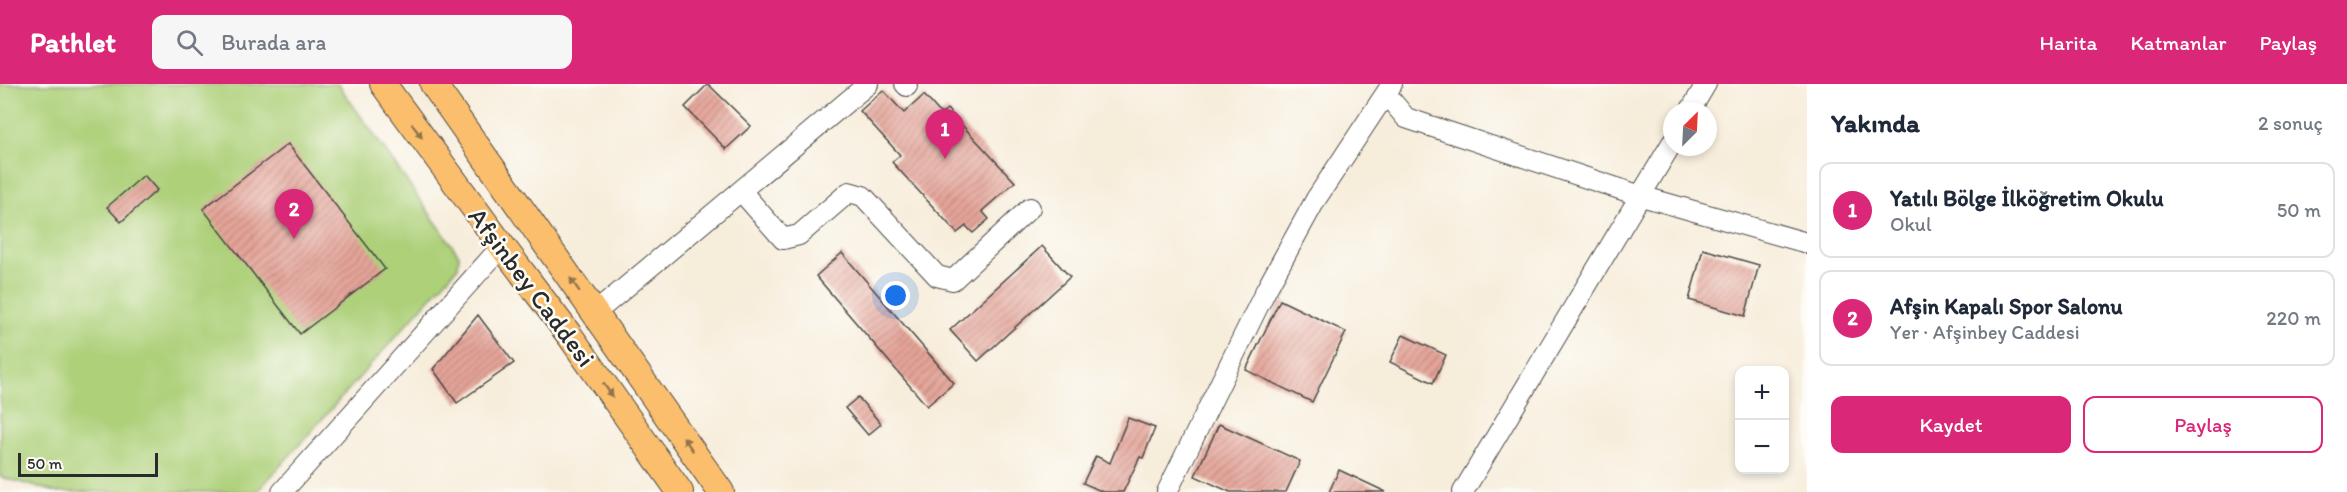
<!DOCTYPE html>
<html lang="tr">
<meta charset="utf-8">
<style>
body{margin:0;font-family:Itim,sans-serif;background:#f6f6f7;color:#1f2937}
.controls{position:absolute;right:18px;bottom:18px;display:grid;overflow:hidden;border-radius:12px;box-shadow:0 3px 9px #0003}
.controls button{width:54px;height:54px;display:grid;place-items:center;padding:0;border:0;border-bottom:2px solid #e0e1e3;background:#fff;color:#1f2937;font:30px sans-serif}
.compass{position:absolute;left:1663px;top:18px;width:54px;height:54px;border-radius:50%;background:#fff;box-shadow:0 3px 9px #0003;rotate:24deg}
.scale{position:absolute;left:18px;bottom:15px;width:140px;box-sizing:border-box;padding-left:6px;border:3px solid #2b2b2b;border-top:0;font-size:16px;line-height:21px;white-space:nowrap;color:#2b2b2b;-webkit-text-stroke:4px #fdfcf7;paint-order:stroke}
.you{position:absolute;left:896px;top:212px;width:21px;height:21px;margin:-15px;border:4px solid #fff;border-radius:50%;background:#1a73e8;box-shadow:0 0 0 9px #1a73e833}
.badge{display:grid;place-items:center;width:39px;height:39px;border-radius:50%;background:#db2777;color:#fff;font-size:20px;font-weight:700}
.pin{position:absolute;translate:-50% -50px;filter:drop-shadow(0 2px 3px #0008)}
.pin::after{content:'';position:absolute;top:32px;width:21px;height:18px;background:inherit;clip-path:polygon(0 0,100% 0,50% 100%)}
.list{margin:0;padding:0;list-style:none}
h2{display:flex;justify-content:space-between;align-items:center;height:78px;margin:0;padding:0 24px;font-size:26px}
h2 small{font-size:20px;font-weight:400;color:#747a83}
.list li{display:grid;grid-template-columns:39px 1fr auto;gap:18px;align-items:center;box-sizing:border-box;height:96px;margin:0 12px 12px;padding:0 12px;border:2px solid #e0e1e3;border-radius:12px}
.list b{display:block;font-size:22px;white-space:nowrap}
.list p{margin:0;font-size:20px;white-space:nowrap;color:#747a83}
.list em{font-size:20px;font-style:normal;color:#747a83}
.actions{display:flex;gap:12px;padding:18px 24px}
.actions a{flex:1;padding:14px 0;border:2px solid #db2777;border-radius:12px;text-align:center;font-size:21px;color:#db2777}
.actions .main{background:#db2777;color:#fff}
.icon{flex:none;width:33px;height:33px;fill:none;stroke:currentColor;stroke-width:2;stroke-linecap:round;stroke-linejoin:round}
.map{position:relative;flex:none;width:1807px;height:408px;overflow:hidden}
header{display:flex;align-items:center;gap:36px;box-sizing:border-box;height:84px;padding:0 30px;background:#db2777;color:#fff}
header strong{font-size:28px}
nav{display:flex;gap:33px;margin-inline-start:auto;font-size:21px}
.search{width:420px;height:54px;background:#f6f6f7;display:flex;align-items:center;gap:15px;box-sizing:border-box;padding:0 21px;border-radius:12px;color:#747a83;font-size:22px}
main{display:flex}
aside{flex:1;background:#fff}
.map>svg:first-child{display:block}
</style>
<header>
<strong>Pathlet</strong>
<div class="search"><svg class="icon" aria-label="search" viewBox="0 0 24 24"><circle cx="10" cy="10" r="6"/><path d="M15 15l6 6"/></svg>Burada ara</div>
<nav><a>Harita</a><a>Katmanlar</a><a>Paylaş</a></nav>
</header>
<main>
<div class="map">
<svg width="1807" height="408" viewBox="0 0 1807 408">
<defs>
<pattern id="building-hatch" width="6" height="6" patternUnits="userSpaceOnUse" patternTransform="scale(1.5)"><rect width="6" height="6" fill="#e5a499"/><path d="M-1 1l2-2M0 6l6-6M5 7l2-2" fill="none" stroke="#ba867d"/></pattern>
</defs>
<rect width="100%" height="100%" fill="#fdfcf7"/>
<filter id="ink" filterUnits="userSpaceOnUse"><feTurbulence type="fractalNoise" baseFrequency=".0167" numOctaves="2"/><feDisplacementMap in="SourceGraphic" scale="12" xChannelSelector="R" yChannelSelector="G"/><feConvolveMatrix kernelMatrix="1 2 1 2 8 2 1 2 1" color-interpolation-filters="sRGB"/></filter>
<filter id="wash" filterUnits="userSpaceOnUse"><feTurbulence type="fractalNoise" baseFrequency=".008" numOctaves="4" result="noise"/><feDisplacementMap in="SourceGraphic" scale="24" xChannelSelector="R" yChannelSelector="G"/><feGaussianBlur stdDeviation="1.35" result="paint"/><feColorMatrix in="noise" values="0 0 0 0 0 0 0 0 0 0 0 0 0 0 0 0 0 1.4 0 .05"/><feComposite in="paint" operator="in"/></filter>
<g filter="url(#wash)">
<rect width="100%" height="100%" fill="#f7eddb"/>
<!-- park -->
<path fill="#add079" stroke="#6c7e52" stroke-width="1.5" d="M 0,0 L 338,0 L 459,171 L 458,183 L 257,408 L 56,408 L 0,393 Z"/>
<g id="blocks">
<!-- building -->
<path fill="url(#building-hatch)" d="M 708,0 L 751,42 L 726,65 L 685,23 Z
M 883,6 L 904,29 L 924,11 L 941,30 L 947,25 L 1015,98 L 982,127 L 989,135 L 973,149 L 966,142 L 957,149 L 892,78 L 900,71 L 860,27 Z
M 288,60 L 385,185 L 300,250 L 203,125 Z
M 144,91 L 157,106 L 121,138 L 107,123 Z
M 1042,162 L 1070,193 L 978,277 L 950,246 Z
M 1703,165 L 1759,181 L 1745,232 L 1689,216 Z
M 842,169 L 954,299 L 927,322 L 816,192 Z
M 1280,216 L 1346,248 L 1312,318 L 1246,286 Z
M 478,231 L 514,279 L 457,319 L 433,285 Z
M 1403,251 L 1446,271 L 1433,299 L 1390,278 Z
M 858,313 L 881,340 L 868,351 L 845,324 Z
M 1128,334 L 1155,344 L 1143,374 L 1140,373 L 1123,408 L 1103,408 L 1083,399 L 1096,372 L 1110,379 Z
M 1219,340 L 1300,377 L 1286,408 L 1230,408 L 1195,392 Z
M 1339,386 L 1386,408 L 1329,408 Z"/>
</g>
</g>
<g filter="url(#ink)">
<use href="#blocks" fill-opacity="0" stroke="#4a4845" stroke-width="1.5"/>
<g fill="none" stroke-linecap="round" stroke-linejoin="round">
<defs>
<path id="minor" d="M 905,0 L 907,2
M 1386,10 L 1406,34 L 1641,112 L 1807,159
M 1690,27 L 1706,0
M 741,107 L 783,155 L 799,151 L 849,108 L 863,112 L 937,192 L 953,196 L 1030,124
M 595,229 L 868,0
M 282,408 L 502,162
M 1167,408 L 1266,206 L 1316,115 L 1392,0
M 1463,408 L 1672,59"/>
<path id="major" d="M 383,0 L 502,162 L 570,252 L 680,408
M 433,0 L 721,408"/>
</defs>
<!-- minor casing -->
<use href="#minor" stroke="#4a4845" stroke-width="22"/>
<!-- major casing -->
<use href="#major" stroke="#4a4845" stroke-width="28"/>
<!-- minor -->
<use href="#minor" stroke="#fff" stroke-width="20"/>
<!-- major -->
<use href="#major" stroke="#fabe6d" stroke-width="26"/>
</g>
<!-- one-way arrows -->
<defs><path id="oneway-solid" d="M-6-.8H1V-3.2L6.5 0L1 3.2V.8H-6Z" transform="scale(1.5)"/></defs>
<g fill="#92744c">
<use href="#oneway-solid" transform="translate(417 47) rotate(54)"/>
<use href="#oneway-solid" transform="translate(575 201) rotate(-125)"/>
<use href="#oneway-solid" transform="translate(608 306) rotate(55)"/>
<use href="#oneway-solid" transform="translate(688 360) rotate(-125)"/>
</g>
</g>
<g text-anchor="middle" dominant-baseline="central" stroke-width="5" stroke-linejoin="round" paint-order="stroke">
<!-- street labels -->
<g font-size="26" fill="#2b2b2b" stroke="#fdfcf7">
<text transform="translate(532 203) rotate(53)">Afşinbey Caddesi</text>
</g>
</g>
</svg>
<div class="controls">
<button>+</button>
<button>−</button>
</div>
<svg class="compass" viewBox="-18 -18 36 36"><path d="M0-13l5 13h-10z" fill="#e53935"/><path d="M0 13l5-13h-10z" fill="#747a83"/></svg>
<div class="scale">50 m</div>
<div class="you"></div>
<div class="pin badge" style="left:945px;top:75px">1</div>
<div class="pin badge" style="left:294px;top:155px">2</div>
</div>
<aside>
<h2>Yakında<small>2 sonuç</small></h2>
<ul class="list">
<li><span class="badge">1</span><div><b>Yatılı Bölge İlköğretim Okulu</b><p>Okul</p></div><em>50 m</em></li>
<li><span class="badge">2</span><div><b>Afşin Kapalı Spor Salonu</b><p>Yer · Afşinbey Caddesi</p></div><em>220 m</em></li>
</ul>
<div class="actions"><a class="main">Kaydet</a><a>Paylaş</a></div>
</aside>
</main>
